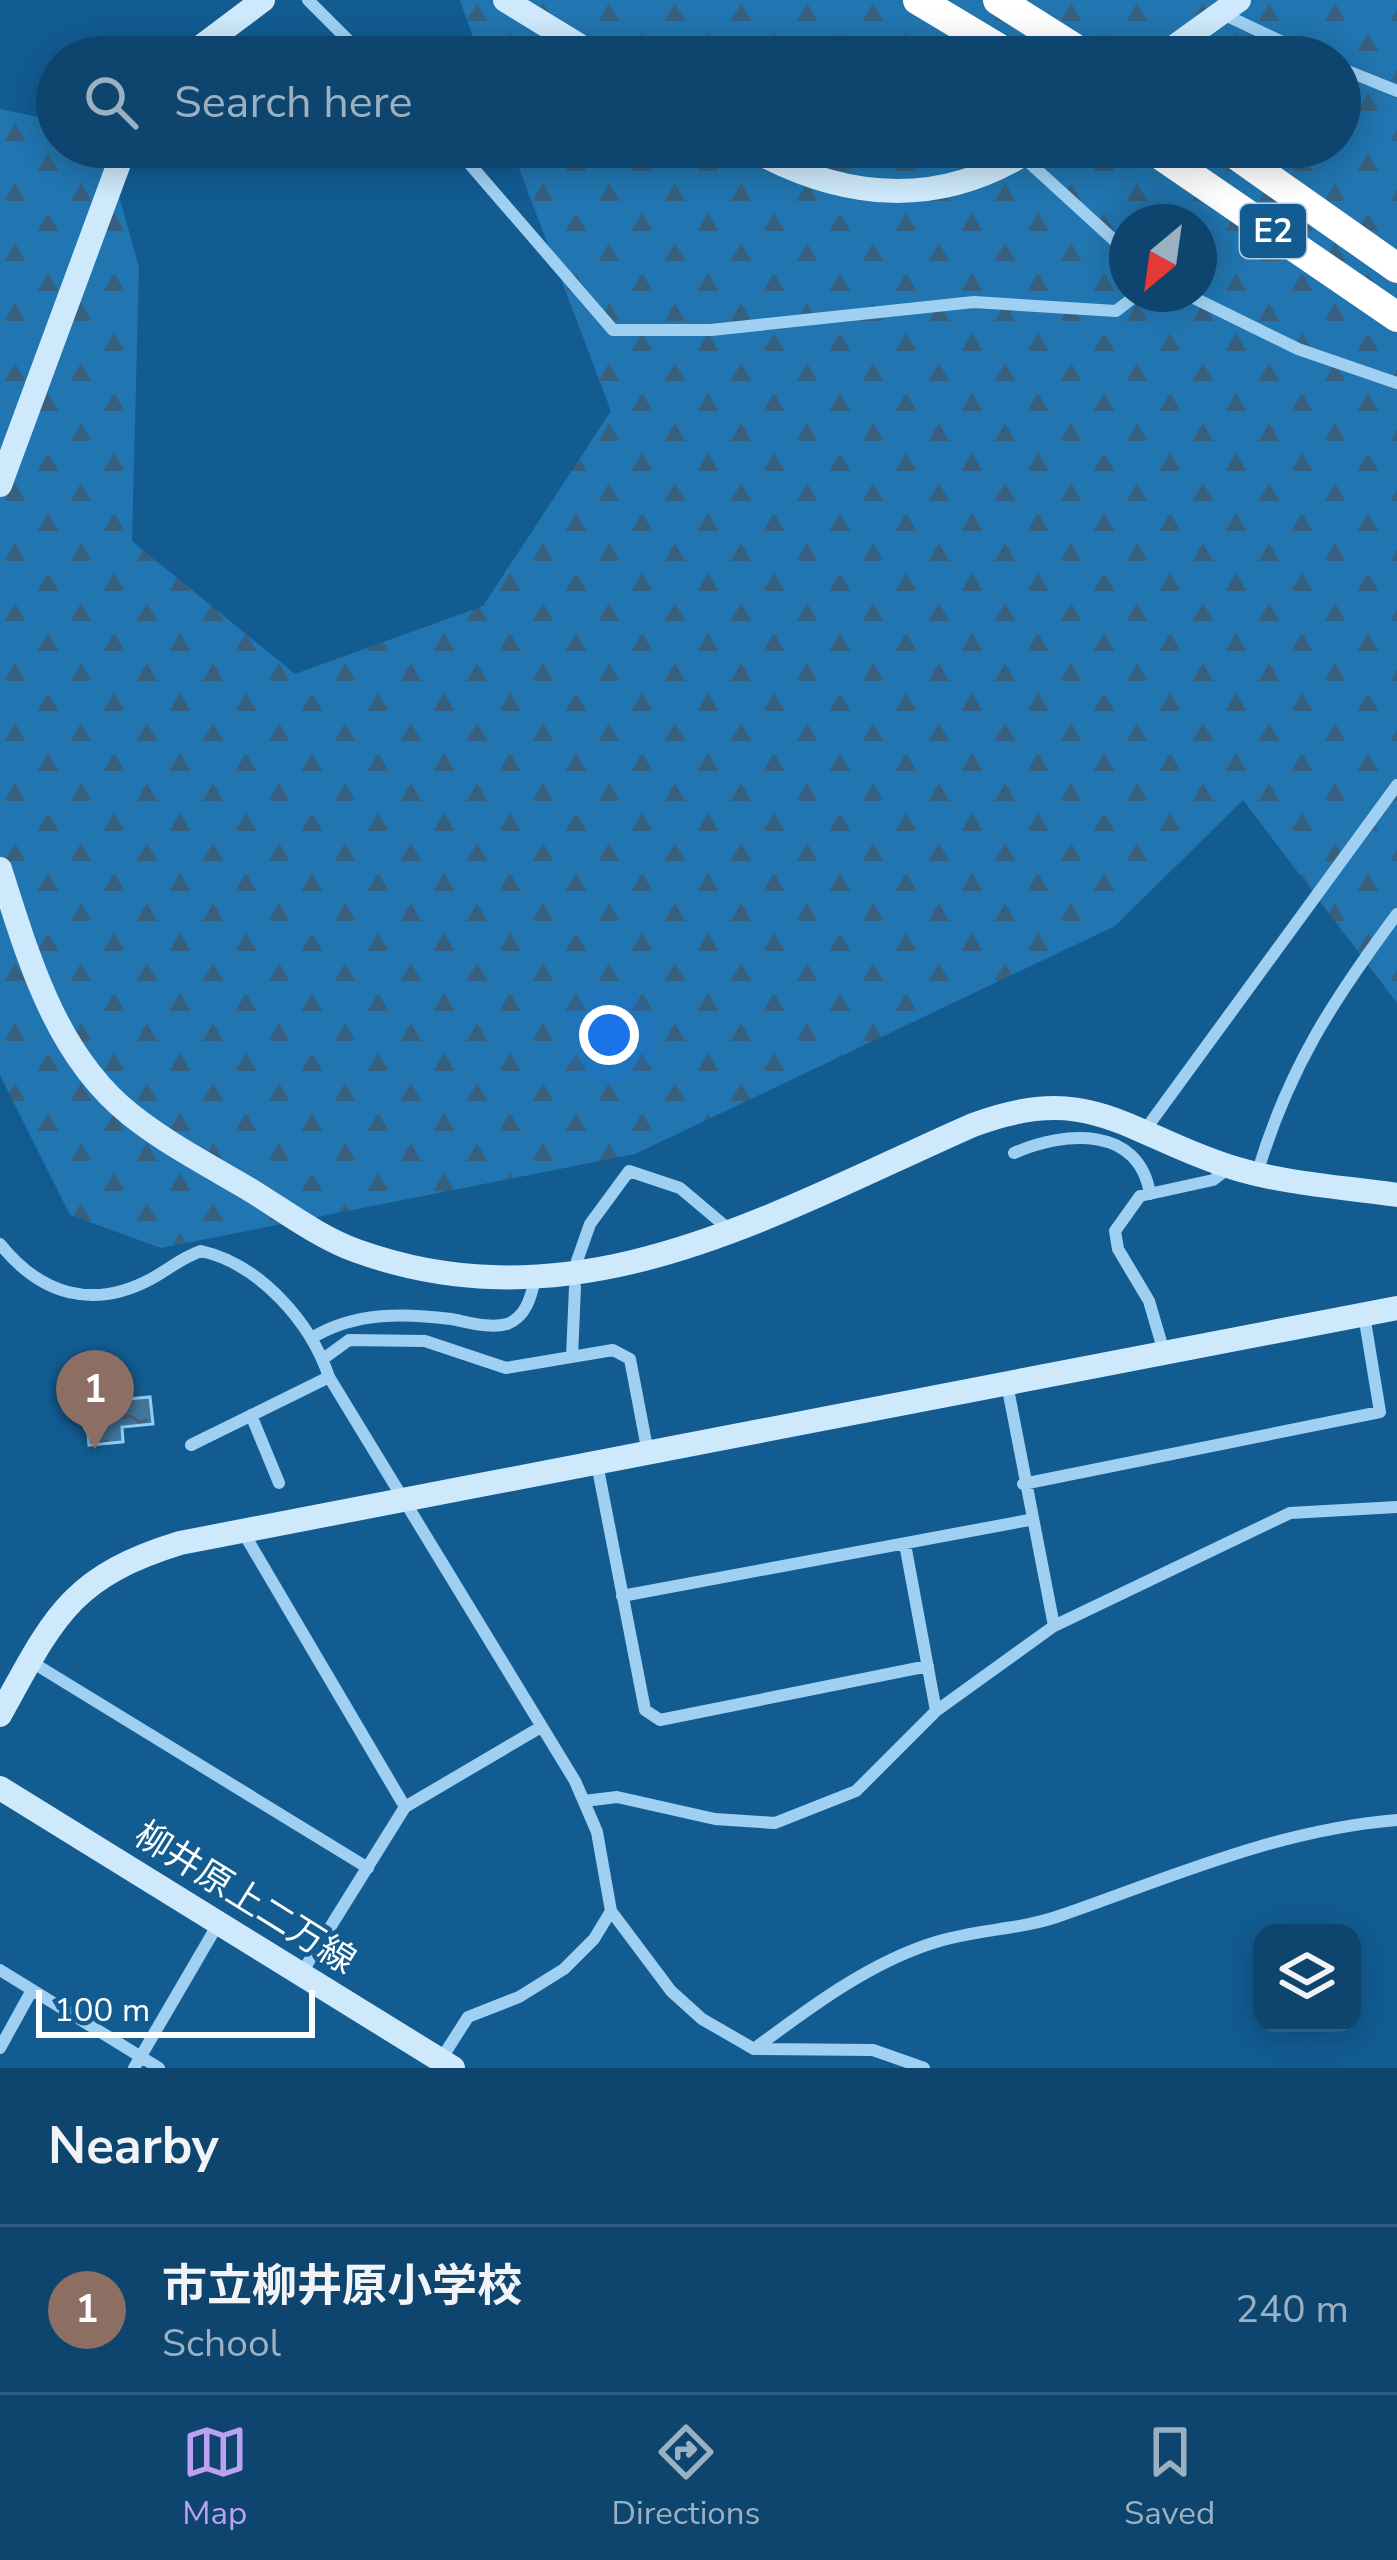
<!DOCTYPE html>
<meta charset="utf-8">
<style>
body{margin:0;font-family:"Nunito Sans","Noto Sans JP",sans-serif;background:#1c4f76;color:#f1f3f6}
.controls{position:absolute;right:36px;bottom:36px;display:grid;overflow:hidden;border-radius:24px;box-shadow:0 6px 30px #0003}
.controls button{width:108px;height:108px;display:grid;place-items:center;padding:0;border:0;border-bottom:3px solid #2e5d81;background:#0e456e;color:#f1f3f6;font:60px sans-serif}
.compass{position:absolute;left:1109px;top:204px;width:108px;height:108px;border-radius:50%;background:#0e456e;box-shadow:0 6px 30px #0003;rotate:209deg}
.scale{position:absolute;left:36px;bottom:30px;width:279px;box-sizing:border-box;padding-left:12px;border:6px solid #fff;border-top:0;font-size:33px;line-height:42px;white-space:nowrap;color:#fff;-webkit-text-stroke:9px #125c92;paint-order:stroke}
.you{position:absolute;left:609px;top:1035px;width:42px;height:42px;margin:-30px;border:9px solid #fff;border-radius:50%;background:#1a73e8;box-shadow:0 0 0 18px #1a73e833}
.badge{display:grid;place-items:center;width:78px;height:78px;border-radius:50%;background:#bca0f2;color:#fff;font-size:39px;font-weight:700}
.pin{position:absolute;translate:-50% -99px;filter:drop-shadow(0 3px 6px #0008)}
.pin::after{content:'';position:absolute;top:63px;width:42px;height:36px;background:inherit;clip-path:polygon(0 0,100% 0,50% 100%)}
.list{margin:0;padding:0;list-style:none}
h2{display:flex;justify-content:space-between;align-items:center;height:156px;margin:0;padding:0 48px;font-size:51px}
h2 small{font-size:39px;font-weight:400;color:#9bb1c2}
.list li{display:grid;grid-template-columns:78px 1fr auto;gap:36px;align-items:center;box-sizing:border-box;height:168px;padding:0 48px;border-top:3px solid #2e5d81}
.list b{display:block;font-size:45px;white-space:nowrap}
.list p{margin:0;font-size:39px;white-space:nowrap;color:#9bb1c2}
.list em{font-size:39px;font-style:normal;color:#9bb1c2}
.icon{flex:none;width:66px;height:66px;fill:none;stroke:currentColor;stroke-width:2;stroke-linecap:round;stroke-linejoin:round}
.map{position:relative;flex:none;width:1397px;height:2068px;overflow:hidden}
.search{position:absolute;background:#0e456e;box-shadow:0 6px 30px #0003;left:36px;right:36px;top:36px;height:132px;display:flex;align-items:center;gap:30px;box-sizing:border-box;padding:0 42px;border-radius:66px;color:#9bb1c2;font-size:45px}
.sheet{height:324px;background:#0e456e}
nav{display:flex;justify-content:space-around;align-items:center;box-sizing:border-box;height:168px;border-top:3px solid #2e5d81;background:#0e456e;font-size:33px;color:#9bb1c2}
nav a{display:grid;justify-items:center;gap:6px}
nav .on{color:#bca0f2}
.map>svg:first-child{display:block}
</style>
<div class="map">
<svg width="1397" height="2068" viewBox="0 0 1397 2068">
<defs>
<pattern id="forest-firs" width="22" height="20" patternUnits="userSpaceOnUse" patternTransform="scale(3)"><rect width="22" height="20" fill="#2175b0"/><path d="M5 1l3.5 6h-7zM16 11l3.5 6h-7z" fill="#36607e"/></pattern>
<pattern id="water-ripples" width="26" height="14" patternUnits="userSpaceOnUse" patternTransform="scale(3)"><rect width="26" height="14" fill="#41769d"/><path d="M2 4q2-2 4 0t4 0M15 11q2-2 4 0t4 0" fill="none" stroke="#475f70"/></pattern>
</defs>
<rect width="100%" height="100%" fill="#125c92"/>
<!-- forest -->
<path fill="url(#forest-firs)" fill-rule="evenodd" d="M 460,0 L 1397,0 L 1397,1003 L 1243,800 L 1115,926 L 635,1154 L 161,1248 L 70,1215 L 0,1075 L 0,109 L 57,121 L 57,147 L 105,147 L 139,267 L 132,541 L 295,674 L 483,606 L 611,411 L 511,147 L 1340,147 L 1340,57 L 480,57 ZM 1127,222 L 1199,222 L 1199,294 L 1127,294 Z"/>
<!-- water -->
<path fill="url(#water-ripples)" stroke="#91cef6" stroke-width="3" d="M 150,1397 L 153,1424 L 122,1427 L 123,1442 L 89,1445 L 85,1403 Z"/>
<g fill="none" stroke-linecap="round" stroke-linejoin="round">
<!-- street -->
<path stroke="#9fd0f2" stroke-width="12" d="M 308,0 L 365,57
M 1221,13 L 1314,57
M 1340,68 L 1397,91
M 455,147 L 613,330 L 711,330 L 974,302 L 1116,311 L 1138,294
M 1022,156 L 1127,252
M 1186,294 L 1298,349 L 1397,383
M 1145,1130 L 1397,785
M 1014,1153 C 1064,1131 1139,1125 1150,1194
M 1257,1174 C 1288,1069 1333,1000 1397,914
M 0,1244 C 41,1295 93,1310 151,1279 C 169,1269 181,1258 201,1251 C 260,1264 311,1323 329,1377 L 575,1781 L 597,1832 L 611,1911 L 671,1991 L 702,2019 L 754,2049 L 873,2050 L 924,2068
M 577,1261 L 590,1224 L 629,1171 L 680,1188 L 731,1231
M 315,1336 C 357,1312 404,1313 451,1319 C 468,1322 490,1329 507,1324 C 526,1317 531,1297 535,1279
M 1164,1352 L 1149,1301 L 1118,1249 L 1115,1231 L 1140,1196 L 1213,1180 L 1230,1167
M 572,1357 L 575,1287
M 323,1359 L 349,1340 L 425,1341 L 506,1368 L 613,1350 L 630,1359 L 648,1453
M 1007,1384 L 1054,1626
M 251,1415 L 279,1483
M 191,1445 L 329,1377
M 597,1464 L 645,1710 L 660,1720 L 928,1666
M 1023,1484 L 1380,1412 L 1364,1315
M 243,1532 L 405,1807
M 905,1544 L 936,1711
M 622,1596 L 1029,1520
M 30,1661 L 368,1868
M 584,1801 L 617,1797 L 715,1819 L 775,1823 L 856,1791 L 936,1711 L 1054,1626 L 1290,1513 L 1397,1507
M 0,1970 L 159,2068
M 301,1974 L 405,1807 L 541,1727
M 0,2048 L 32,1990
M 754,2049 C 809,2008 870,1962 936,1942 C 977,1929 1021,1930 1062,1915 C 1174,1876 1277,1830 1397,1820
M 438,2064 L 468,2017 L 519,1997 L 564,1969 L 594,1939 L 611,1911
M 134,2068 L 218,1924"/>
<!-- secondary -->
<path stroke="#cee9fc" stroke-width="24" d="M 505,0 L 598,57
M 187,57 L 263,0
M 1160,57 L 1239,0
M 748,147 C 843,201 941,210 1035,147
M 0,485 L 125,147
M 0,869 C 28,956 55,1055 131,1115 C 166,1143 208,1165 247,1188 C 282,1209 318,1237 357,1251 C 580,1331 775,1212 973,1125 C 1092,1080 1127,1135 1234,1168 C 1286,1184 1343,1187 1397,1195
M 0,1715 C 53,1619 69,1577 180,1543 L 1397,1308
M 0,1788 L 453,2068"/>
<!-- highway -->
<path stroke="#fff" stroke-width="30" d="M 918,0 L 1013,57
M 998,0 L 1088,57
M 1149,147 L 1397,317
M 1225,147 L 1397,268"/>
</g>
<g text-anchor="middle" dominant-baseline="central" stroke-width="9" stroke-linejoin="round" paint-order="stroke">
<!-- shield labels -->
<rect fill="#125c92" stroke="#b8cede" stroke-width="3" x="1240" y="204" width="66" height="54" rx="9"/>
<g font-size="33" font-weight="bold" fill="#fff">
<text x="1273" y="231">E2</text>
</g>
<!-- street labels -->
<g font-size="36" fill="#fff" stroke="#125c92">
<text transform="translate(245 1898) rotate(32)">柳井原上二万線</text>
</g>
</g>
</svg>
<div class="controls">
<button><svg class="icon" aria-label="layers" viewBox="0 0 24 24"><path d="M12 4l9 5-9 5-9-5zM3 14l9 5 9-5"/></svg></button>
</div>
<svg class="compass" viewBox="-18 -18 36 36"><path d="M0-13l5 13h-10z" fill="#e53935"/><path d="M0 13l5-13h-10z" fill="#9bb1c2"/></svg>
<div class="scale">100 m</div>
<div class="you"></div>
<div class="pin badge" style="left:95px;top:1449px;background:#8d6e63">1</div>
<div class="search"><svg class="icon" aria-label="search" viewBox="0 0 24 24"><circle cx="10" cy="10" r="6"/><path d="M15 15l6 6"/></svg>Search here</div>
</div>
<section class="sheet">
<h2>Nearby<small></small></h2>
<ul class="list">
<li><span class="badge" style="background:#8d6e63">1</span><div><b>市立柳井原小学校</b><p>School</p></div><em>240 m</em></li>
</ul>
</section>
<nav>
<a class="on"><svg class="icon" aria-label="map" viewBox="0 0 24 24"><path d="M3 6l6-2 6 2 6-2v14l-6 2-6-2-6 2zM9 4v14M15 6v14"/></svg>Map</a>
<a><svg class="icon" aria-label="directions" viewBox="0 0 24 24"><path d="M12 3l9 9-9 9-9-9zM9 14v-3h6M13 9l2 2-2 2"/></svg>Directions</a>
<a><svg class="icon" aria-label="saved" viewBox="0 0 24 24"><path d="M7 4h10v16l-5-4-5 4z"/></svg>Saved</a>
</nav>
